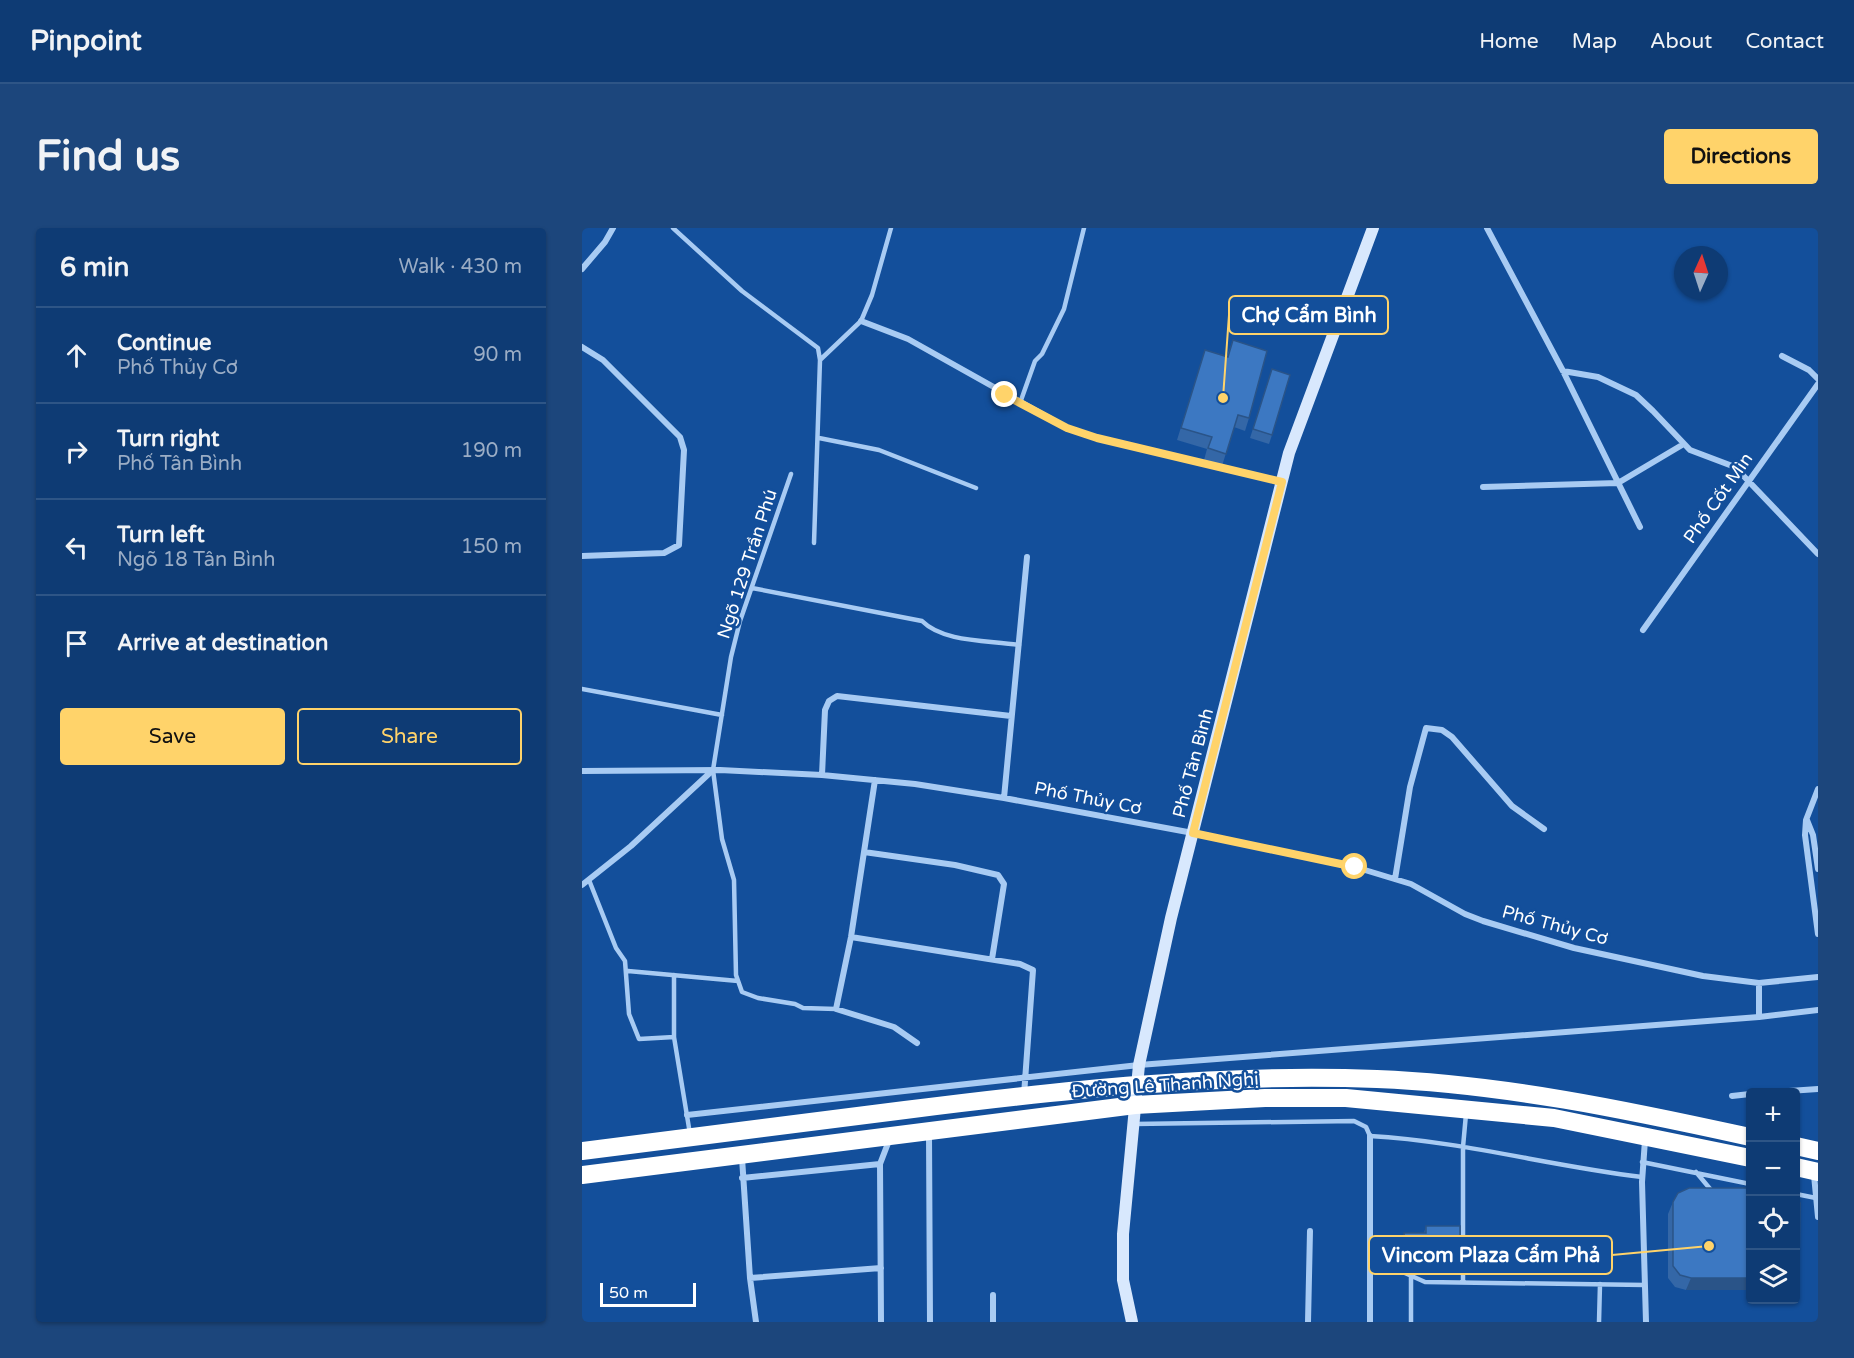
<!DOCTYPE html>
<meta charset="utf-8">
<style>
body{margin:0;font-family:"Varela Round",sans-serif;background:#1c467c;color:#f1f3f6}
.controls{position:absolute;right:18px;bottom:18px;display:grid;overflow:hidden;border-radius:6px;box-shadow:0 2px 4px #0004}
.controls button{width:54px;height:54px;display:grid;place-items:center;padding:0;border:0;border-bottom:2px solid #2e5586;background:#0e3b74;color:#f1f3f6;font:30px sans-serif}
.compass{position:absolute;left:1092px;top:18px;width:54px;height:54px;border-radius:50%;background:#0e3b74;box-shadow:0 2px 4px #0004;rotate:3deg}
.scale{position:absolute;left:18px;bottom:15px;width:96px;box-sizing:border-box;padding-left:6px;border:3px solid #fff;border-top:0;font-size:16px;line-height:21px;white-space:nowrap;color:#fff;-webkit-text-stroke:4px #134f9b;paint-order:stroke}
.stop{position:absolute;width:18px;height:18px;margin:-14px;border:4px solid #ffd36a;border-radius:50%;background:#fff}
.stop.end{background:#ffd36a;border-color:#fff;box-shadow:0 2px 6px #0008}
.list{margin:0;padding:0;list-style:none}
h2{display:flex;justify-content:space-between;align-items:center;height:78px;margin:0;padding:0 24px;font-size:26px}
h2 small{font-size:20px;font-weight:400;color:#9badc5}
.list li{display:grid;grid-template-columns:39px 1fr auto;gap:18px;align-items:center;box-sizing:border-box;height:96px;padding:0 24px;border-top:2px solid #2e5586}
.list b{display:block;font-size:22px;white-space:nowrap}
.list p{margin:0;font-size:20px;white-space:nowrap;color:#9badc5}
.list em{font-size:20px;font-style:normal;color:#9badc5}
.actions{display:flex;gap:12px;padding:18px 24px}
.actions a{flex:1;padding:14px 0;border:2px solid #ffd36a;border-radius:6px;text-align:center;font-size:21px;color:#ffd36a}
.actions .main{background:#ffd36a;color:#111}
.icon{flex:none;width:33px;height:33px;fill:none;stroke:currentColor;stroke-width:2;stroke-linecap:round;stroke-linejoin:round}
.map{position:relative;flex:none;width:1236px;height:1094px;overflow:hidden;border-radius:6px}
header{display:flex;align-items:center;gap:36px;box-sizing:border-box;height:84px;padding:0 30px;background:#0e3b74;border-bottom:2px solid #2e5586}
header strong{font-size:28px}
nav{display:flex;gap:33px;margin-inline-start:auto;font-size:21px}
.intro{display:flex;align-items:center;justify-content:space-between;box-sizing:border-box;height:144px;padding:0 36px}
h1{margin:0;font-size:42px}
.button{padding:15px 27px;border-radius:6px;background:#ffd36a;color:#111;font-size:21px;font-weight:700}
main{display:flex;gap:36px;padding:0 36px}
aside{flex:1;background:#0e3b74;border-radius:6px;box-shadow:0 2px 4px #0004}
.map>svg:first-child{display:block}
</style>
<header>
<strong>Pinpoint</strong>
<nav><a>Home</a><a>Map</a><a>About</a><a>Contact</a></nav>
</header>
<div class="intro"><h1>Find us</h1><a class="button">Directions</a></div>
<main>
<aside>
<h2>6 min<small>Walk · 430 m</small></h2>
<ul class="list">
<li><svg class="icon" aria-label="ahead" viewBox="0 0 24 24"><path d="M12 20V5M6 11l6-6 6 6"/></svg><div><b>Continue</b><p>Phố Thủy Cơ</p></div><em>90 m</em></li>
<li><svg class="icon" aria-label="right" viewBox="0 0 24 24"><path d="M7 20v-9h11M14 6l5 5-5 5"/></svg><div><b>Turn right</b><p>Phố Tân Bình</p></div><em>190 m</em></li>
<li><svg class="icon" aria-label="left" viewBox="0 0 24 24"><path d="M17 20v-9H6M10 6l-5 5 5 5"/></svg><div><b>Turn left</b><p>Ngõ 18 Tân Bình</p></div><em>150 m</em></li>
<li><svg class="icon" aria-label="arrive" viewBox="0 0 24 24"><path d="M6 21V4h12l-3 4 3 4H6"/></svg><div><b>Arrive at destination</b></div></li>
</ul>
<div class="actions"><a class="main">Save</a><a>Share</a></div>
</aside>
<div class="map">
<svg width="1236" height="1094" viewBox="0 0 1236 1094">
<rect width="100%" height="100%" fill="#134f9b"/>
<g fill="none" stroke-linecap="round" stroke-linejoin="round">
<!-- lane -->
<path stroke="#a8cbf3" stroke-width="4.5" d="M 91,0 L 160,63 L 236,120 L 238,132
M 438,175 L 453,133 L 460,126 L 482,81 L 502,0
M 237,210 L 297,222 L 394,260
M 209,246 L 158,393 L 149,429 L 131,542 L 140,611 L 152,652 L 154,747 L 160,764 L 176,770 L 213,776 L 221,780 L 254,781
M 232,315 L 238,132 L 279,93 L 290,67 L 309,0
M 170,360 L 340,393 C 362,415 408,412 437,417
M 0,461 L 140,487
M 7,652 L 34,720 L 43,733 L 47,786 L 57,811 L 92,809
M 46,743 L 156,753
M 92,747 L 92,809 L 108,906
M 552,896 L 772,893 L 784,899 L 788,908 C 879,913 968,938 1060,949
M 1060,934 L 1168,956
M 1114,944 L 1129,962
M 1214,966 L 1234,970
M 789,1042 L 814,1041 L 843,1054 L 1063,1057
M 829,1049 L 829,1094
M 881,1054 L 881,919 L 884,886
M 1017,1094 L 1018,1056"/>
<!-- street -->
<path stroke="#a8cbf3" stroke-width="6" d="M 905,0 L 981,143 L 1058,299
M 0,41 L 23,14 L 31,0
M 279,93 L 326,111 L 485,200 L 515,210 L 700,254
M 0,119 L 21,132 L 98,209 L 102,222 L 97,317 L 82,325 L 0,328
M 1200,128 L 1227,142 L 1236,151
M 981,143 L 1016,149 L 1054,167 L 1071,183 L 1108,222 L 1153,239 L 1236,326
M 901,259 L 1036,255 L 1100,217
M 1061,402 L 1236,156
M 0,543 L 138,542 L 240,547 L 333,556 L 422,570 L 611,605 L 773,639 L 829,656 L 883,686 L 901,693 L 992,720 L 1121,748 L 1177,755 L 1236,749
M 240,547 L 243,482 L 247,473 L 255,468 L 429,488
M 293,552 L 269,709 L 254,781 L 312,799 L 335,815
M 1236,561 L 1224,592 L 1223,607 L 1236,706
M 422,570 L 445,329
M 1225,592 L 1231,607 L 1236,641
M 282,624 L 373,637 L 416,647 L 422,656 L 410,731
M 813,651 L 828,559 L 844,500 L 860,502 L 870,509 L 930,578 L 962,601
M 0,657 L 49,618 L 131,542
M 269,709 L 438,736 L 451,742 L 442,867
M 1177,789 L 1236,782
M 1192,864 L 1236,861
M 1150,868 L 1168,866
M 105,887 L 557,837 L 1177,789 L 1177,755
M 347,906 L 348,1094
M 788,908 L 788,1094
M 1063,912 L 1060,954 L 1064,1094
M 160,930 L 168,1050 L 174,1094
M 1232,947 L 1236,989
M 160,950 L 298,936
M 168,1050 L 299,1040
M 299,1094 L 298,936 L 308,910
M 411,1094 L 411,1067
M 726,1094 L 728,1003"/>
<!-- secondary -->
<path stroke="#d8e8fd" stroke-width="12" d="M 550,1094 L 541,1052 L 541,1006 L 557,837 L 589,690 L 707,225 L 791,0"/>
<!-- highway -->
<path stroke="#fff" stroke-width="18" d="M 1214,918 L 1236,923
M 0,923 C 108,909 215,896 323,882 C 480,862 636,845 795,851 C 921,856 1045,882 1168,909
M 1214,939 L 1236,944
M 0,947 L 553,877 L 683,870 L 764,870 L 972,890 L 1168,930"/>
</g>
<!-- wall -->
<path fill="#3467a7" d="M 651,112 L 667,190 L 663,203 L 652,199 L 640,238 L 622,232 L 625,221 L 595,212 L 623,122 L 645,128 Z
M 690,141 L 690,207 L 687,216 L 668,210 Z
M 1168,960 L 1104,1062 L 1093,1059 L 1086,1050 L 1086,986 L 1091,974 Z
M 844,998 L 875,1027 L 841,1028 L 841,1025 L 819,1025 L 819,1014 L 822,1005 L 842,1005 Z"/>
<!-- shaded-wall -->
<path fill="#2a5488" d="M 823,1016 L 845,1016 L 841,1025 L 819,1025 Z
M 878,1018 L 875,1027 L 841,1028 L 845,1019 Z
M 1109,1050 L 1168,1050 L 1168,1062 L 1104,1062 Z"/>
<!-- building -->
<path fill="#3c78c2" stroke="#2a5488" stroke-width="1.5" d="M 651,112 L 685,123 L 667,190 L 656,187 L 644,226 L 626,220 L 630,209 L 599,200 L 623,122 L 646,129 Z
M 690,141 L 708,147 L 690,207 L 671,201 Z
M 1107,960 L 1168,960 L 1168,1050 L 1109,1050 L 1098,1047 L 1091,1038 L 1091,974 L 1096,965 Z
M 1214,967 L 1218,975 L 1217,1041 L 1214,1046 Z
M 844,998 L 878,998 L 878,1018 L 845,1019 L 845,1016 L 823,1016 L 822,1005 L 844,1005 Z"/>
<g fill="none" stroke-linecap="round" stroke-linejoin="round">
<!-- route -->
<path stroke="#ffd36a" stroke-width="8" d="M 423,167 L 485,200 L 515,210 L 700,254 L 611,605 L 773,639"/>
</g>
<g text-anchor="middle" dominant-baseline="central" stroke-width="5" stroke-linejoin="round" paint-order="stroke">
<!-- street labels -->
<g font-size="18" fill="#fff" stroke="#134f9b">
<text transform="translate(1136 270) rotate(-55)">Phố Cốt Mìn</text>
<text transform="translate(165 336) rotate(-72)">Ngõ 129 Trần Phú</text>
<text transform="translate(611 535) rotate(-75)">Phố Tân Bình</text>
<text transform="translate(506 570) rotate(11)">Phố Thủy Cơ</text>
<text transform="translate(973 697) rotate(15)">Phố Thủy Cơ</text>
<text transform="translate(583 857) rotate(-4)">Đường Lê Thanh Nghị</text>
</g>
</g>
<!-- callouts -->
<path fill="none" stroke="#ffd36a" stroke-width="2" d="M641 170L647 87M1127 1018L1030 1027"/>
<g fill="#ffd36a" stroke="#134f9b" stroke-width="2">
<circle cx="641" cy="170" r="6"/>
<circle cx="1127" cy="1018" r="6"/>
</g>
<g fill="#134f9b" stroke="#ffd36a" stroke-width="2">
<rect x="647" y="68" width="159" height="38" rx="6"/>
<rect x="787" y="1008" width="243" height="38" rx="6"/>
</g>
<g font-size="20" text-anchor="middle" font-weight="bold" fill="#fff">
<text x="727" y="94">Chợ Cẩm Bình</text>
<text x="909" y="1034">Vincom Plaza Cẩm Phả</text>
</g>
</svg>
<div class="controls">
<button>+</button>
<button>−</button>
<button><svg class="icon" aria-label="locate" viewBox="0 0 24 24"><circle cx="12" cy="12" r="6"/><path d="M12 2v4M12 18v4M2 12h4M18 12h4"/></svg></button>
<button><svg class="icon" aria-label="layers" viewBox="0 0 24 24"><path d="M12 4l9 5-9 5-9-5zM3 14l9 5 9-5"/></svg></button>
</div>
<svg class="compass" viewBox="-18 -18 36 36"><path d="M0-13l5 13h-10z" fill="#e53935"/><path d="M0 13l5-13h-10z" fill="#9badc5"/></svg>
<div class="scale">50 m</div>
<div class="stop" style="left:773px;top:639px"></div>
<div class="stop end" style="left:423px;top:167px"></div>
</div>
</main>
